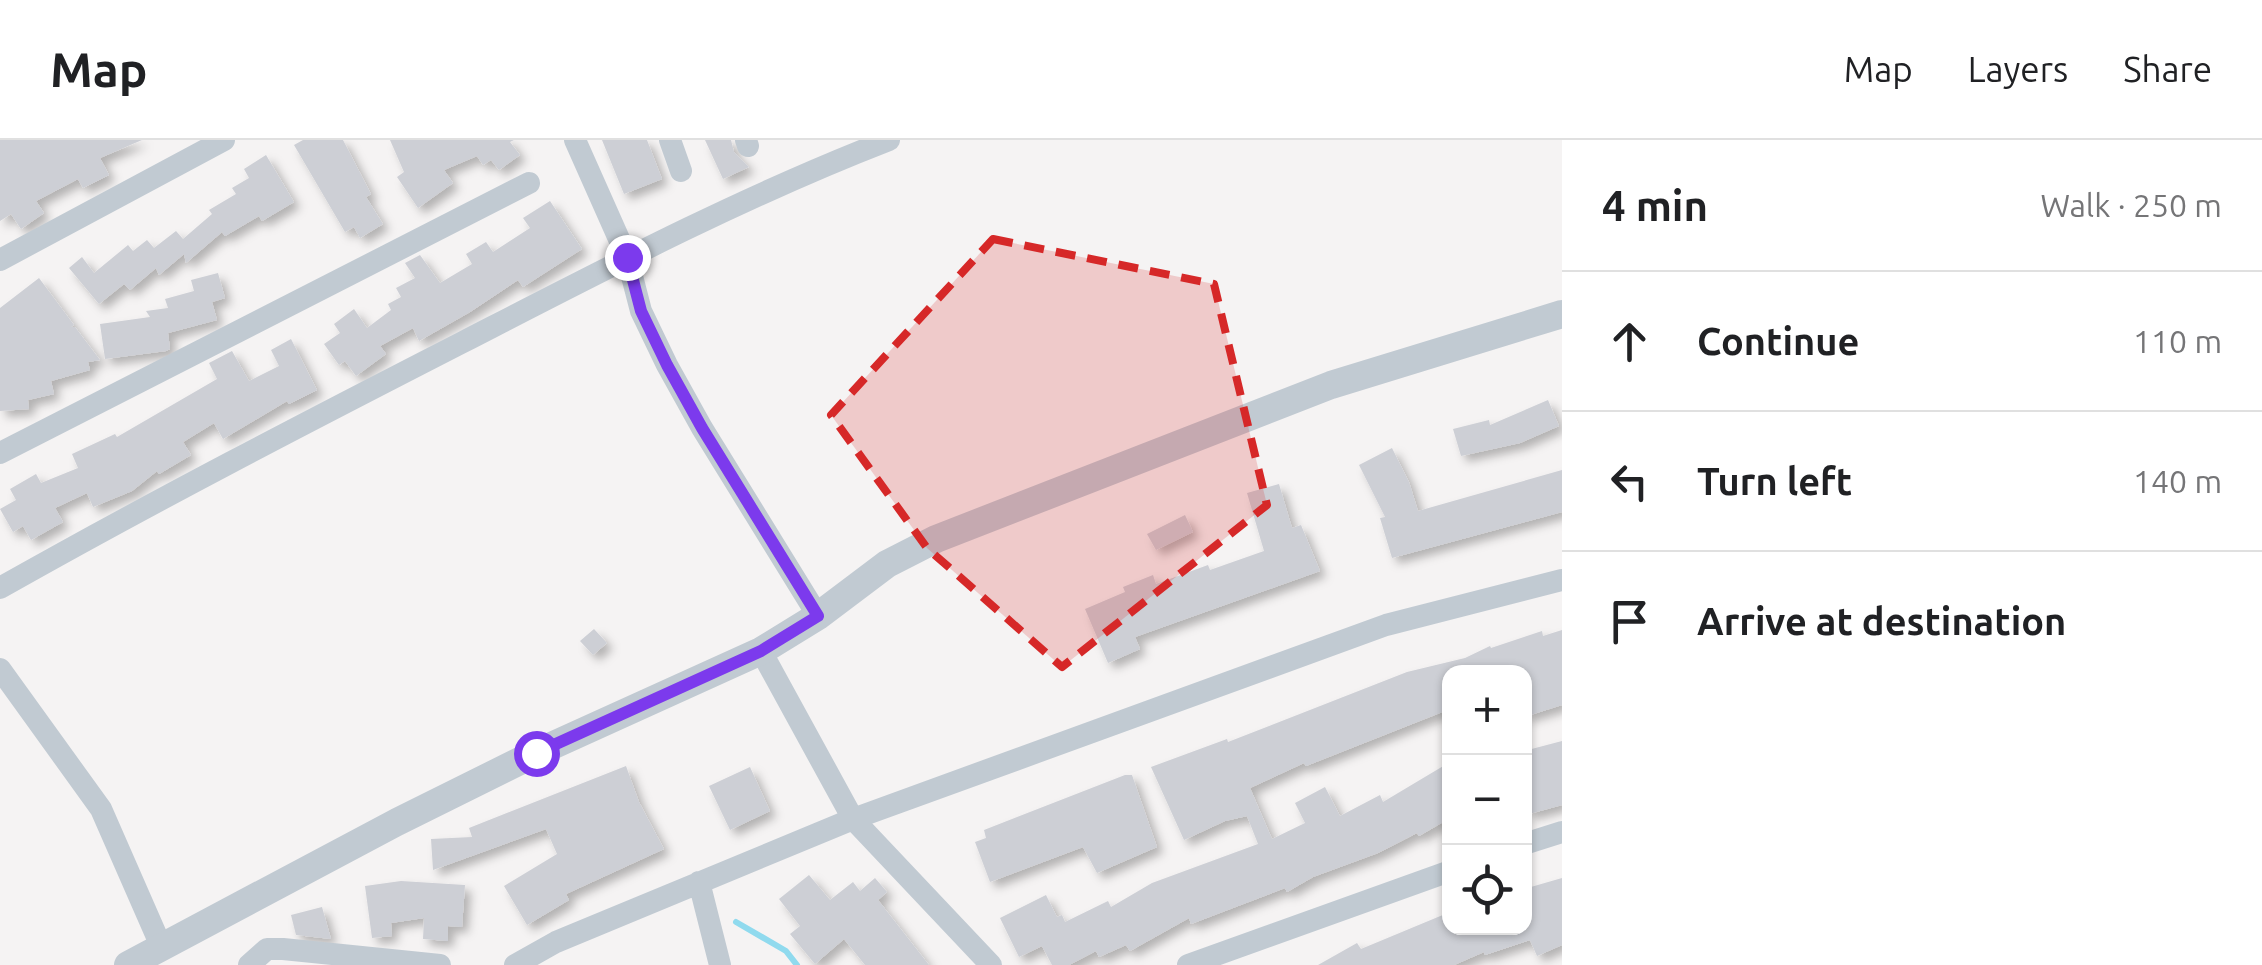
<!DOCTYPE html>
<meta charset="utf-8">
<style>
body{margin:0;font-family:Ubuntu,sans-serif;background:#f2f2f2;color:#202124}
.controls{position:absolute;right:30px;bottom:30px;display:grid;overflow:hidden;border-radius:20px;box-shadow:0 2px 8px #0004}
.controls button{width:90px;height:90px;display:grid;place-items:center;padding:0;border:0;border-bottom:2px solid #e0e0e0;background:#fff;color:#202124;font:50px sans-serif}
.stop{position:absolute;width:30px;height:30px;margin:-22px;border:8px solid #7c3aed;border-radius:50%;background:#fff}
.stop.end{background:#7c3aed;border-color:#fff;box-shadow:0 2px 10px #0008}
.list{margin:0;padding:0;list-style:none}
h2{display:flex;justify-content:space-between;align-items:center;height:130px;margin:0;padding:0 40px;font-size:42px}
h2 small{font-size:32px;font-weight:400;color:#757577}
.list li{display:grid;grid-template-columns:65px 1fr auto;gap:30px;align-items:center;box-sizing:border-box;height:140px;padding:0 40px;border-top:2px solid #e0e0e0}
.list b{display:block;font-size:38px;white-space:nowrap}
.list em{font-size:32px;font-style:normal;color:#757577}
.icon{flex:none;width:55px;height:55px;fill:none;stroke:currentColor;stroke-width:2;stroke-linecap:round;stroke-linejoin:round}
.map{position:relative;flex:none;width:1562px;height:825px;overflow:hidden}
header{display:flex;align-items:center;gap:60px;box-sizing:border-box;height:140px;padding:0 50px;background:#fff;border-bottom:2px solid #e0e0e0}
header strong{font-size:48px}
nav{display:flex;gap:55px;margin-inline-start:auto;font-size:35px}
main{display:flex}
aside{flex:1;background:#fff}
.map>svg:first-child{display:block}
</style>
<header>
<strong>Map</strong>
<nav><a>Map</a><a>Layers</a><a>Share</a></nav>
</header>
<main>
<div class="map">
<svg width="1562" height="825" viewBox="0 0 1562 825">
<defs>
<filter id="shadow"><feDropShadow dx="6" dy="6" stdDeviation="5" flood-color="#0004"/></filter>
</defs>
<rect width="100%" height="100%" fill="#f5f3f3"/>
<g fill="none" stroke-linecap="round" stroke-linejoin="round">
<!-- stream -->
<path stroke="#90daee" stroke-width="6" d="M 736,782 L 786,811 L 797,825"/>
</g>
<!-- building -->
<path fill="#cdcfd5" filter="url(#shadow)" d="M 0,0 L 142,0 L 100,18 L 109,35 L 83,48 L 78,39 L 36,61 L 44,73 L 21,89 L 11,74 L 0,81 Z
M 303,0 L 343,0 L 371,54 L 366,57 L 383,84 L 360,98 L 354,87 L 345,92 L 294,5 Z
M 390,0 L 514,0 L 510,2 L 520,15 L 499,30 L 491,20 L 483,25 L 477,16 L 444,30 L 453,43 L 418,68 L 397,37 L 404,32 Z
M 602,0 L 647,0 L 662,39 L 624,54 Z
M 705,0 L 731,0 L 734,12 L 749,27 L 723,39 Z
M 266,15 L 294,62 L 262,81 L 259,76 L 225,96 L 222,92 L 186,123 L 184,114 L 159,135 L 156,128 L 130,150 L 124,144 L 99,164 L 69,128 L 82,117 L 94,133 L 128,105 L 133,111 L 147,100 L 154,108 L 176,91 L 183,99 L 212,74 L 209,70 L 236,54 L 232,48 L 249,38 L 244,29 Z
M 550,61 L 582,109 L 523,147 L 518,140 L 470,172 L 419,201 L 413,188 L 380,206 L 386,214 L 356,236 L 345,221 L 339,225 L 324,204 L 340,193 L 334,184 L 354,169 L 367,188 L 391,170 L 388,164 L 401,157 L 396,148 L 415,138 L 405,123 L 420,115 L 440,143 L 472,124 L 466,114 L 486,102 L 493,112 L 530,88 L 523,78 Z
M 218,133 L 225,158 L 212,162 L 217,180 L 168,193 L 170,209 L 166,211 L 105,219 L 100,184 L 150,177 L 146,171 L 168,168 L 165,159 L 194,151 L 191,140 Z
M 39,138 L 74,185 L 71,187 L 75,187 L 100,220 L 88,222 L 90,230 L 51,241 L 54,254 L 28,260 L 29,269 L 0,271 L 0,168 Z
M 291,199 L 317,250 L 289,264 L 287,261 L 223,299 L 214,283 L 183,302 L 191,315 L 159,334 L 157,331 L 132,351 L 93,367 L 87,353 L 55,368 L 63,382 L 31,400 L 23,386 L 13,392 L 0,369 L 16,360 L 10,349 L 36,334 L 41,343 L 78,328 L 72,314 L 115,294 L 117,297 L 217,239 L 209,223 L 232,211 L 249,241 L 279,226 L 271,210 Z
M 1548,260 L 1559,286 L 1520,303 L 1461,316 L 1453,289 L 1489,280 L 1490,285 Z
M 1392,308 L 1409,342 L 1418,371 L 1562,330 L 1562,372 L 1392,418 L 1380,378 L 1385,377 L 1359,325 Z
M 1279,344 L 1292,388 L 1301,385 L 1320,431 L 1135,497 L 1140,509 L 1108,523 L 1085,469 L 1125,452 L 1123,447 L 1153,435 L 1156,444 L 1208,425 L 1210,430 L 1264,411 L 1247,353 Z
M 1185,375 L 1193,392 L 1156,410 L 1147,394 Z
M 594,489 L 607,503 L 593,515 L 580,501 Z
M 1562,490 L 1562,565 L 1524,577 L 1524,532 L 1450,532 L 1450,569 L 1306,626 L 1304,623 L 1250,648 L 1272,699 L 1305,683 L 1295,663 L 1325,647 L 1340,676 L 1380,655 L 1383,662 L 1450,622 L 1450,678 L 1419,696 L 1417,693 L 1378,713 L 1313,737 L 1287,752 L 1285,748 L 1191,784 L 1189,778 L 1130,811 L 1126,805 L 1099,817 L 1096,811 L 1069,825 L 1052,825 L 1042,806 L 1019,817 L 1000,778 L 1046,755 L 1057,777 L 1062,775 L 1065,782 L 1108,761 L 1111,767 L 1152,743 L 1258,704 L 1247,676 L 1225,681 L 1184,700 L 1151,627 L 1227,599 L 1228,602 L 1407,532 L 1465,518 L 1490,506 L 1491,508 L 1542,491 L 1543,496 Z
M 1562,601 L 1562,665 L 1529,674 L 1524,661 L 1524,611 Z
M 626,626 L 639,662 L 664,709 L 566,754 L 569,760 L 527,785 L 504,746 L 557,714 L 546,689 L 433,730 L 431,699 L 472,697 L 469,688 Z
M 750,627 L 770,671 L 730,690 L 709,646 Z
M 1125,635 L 1132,635 L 1157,707 L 1097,733 L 1083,707 L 990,742 L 975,702 L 986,698 L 984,690 Z
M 809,735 L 830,760 L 853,742 L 860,751 L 875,738 L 887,752 L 878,760 L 929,825 L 865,825 L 844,799 L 815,824 L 790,794 L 800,786 L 779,759 Z
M 1562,738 L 1562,805 L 1537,816 L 1530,800 L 1485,815 L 1484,812 L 1454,825 L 1318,825 L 1357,803 L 1361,809 L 1450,772 L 1450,788 L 1524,788 L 1524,749 Z
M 401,741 L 465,745 L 462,787 L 448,786 L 448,801 L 423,799 L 424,778 L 391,783 L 392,796 L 372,798 L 365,746 Z
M 322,767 L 331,799 L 296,795 L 291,775 Z"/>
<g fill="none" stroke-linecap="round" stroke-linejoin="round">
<!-- minor -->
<path stroke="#c1cad2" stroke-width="22" d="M 575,0 L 627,117 L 641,171 L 667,225 L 702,288 L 818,476
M 670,0 L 681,31
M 746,0 L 748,6
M 0,120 L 224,0
M 0,313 L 529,43
M 0,448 C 152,362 307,282 463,202 C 603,130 742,57 889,0
M 761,511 L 853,679 L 991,825
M 0,529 L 101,669 L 161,806
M 1524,704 L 1562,692
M 699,742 L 720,825
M 249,825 L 267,809 L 283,809 L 440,825
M 515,825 L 556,802 L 853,679 L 1386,485 L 1562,440
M 1188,825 L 1450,731"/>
<!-- tertiary -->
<path stroke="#c1cad2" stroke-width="28" d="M 128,825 L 397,682 L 536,613 L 761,511 L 818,476 L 887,424 L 936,399 L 1331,245 L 1562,174"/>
</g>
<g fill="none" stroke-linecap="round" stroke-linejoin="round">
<!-- route -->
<path stroke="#7c3aed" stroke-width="12" d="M 536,613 L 761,511 L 818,476 L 702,288 L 667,225 L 641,171 L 627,117"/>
</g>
<!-- marked area -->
<path fill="#d62828" fill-opacity="0.2" stroke="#d62828" stroke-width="8" stroke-dasharray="20 12" stroke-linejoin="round" d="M 993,99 L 1214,144 L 1267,365 L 1062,527 L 927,408 L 831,275 Z"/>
</svg>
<div class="controls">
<button>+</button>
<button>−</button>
<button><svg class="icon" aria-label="locate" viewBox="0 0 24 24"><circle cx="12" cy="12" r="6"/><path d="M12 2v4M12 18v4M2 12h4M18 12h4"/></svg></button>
</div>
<div class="stop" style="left:536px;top:613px"></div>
<div class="stop end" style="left:627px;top:117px"></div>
</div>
<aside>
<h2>4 min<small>Walk · 250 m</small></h2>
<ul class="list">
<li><svg class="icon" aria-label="ahead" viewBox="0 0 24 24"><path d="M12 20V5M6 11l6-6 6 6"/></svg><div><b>Continue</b></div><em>110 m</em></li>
<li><svg class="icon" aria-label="left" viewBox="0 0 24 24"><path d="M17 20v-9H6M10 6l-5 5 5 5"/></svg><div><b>Turn left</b></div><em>140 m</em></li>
<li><svg class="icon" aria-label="arrive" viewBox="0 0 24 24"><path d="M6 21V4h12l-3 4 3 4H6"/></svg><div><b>Arrive at destination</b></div></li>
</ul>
</aside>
</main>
